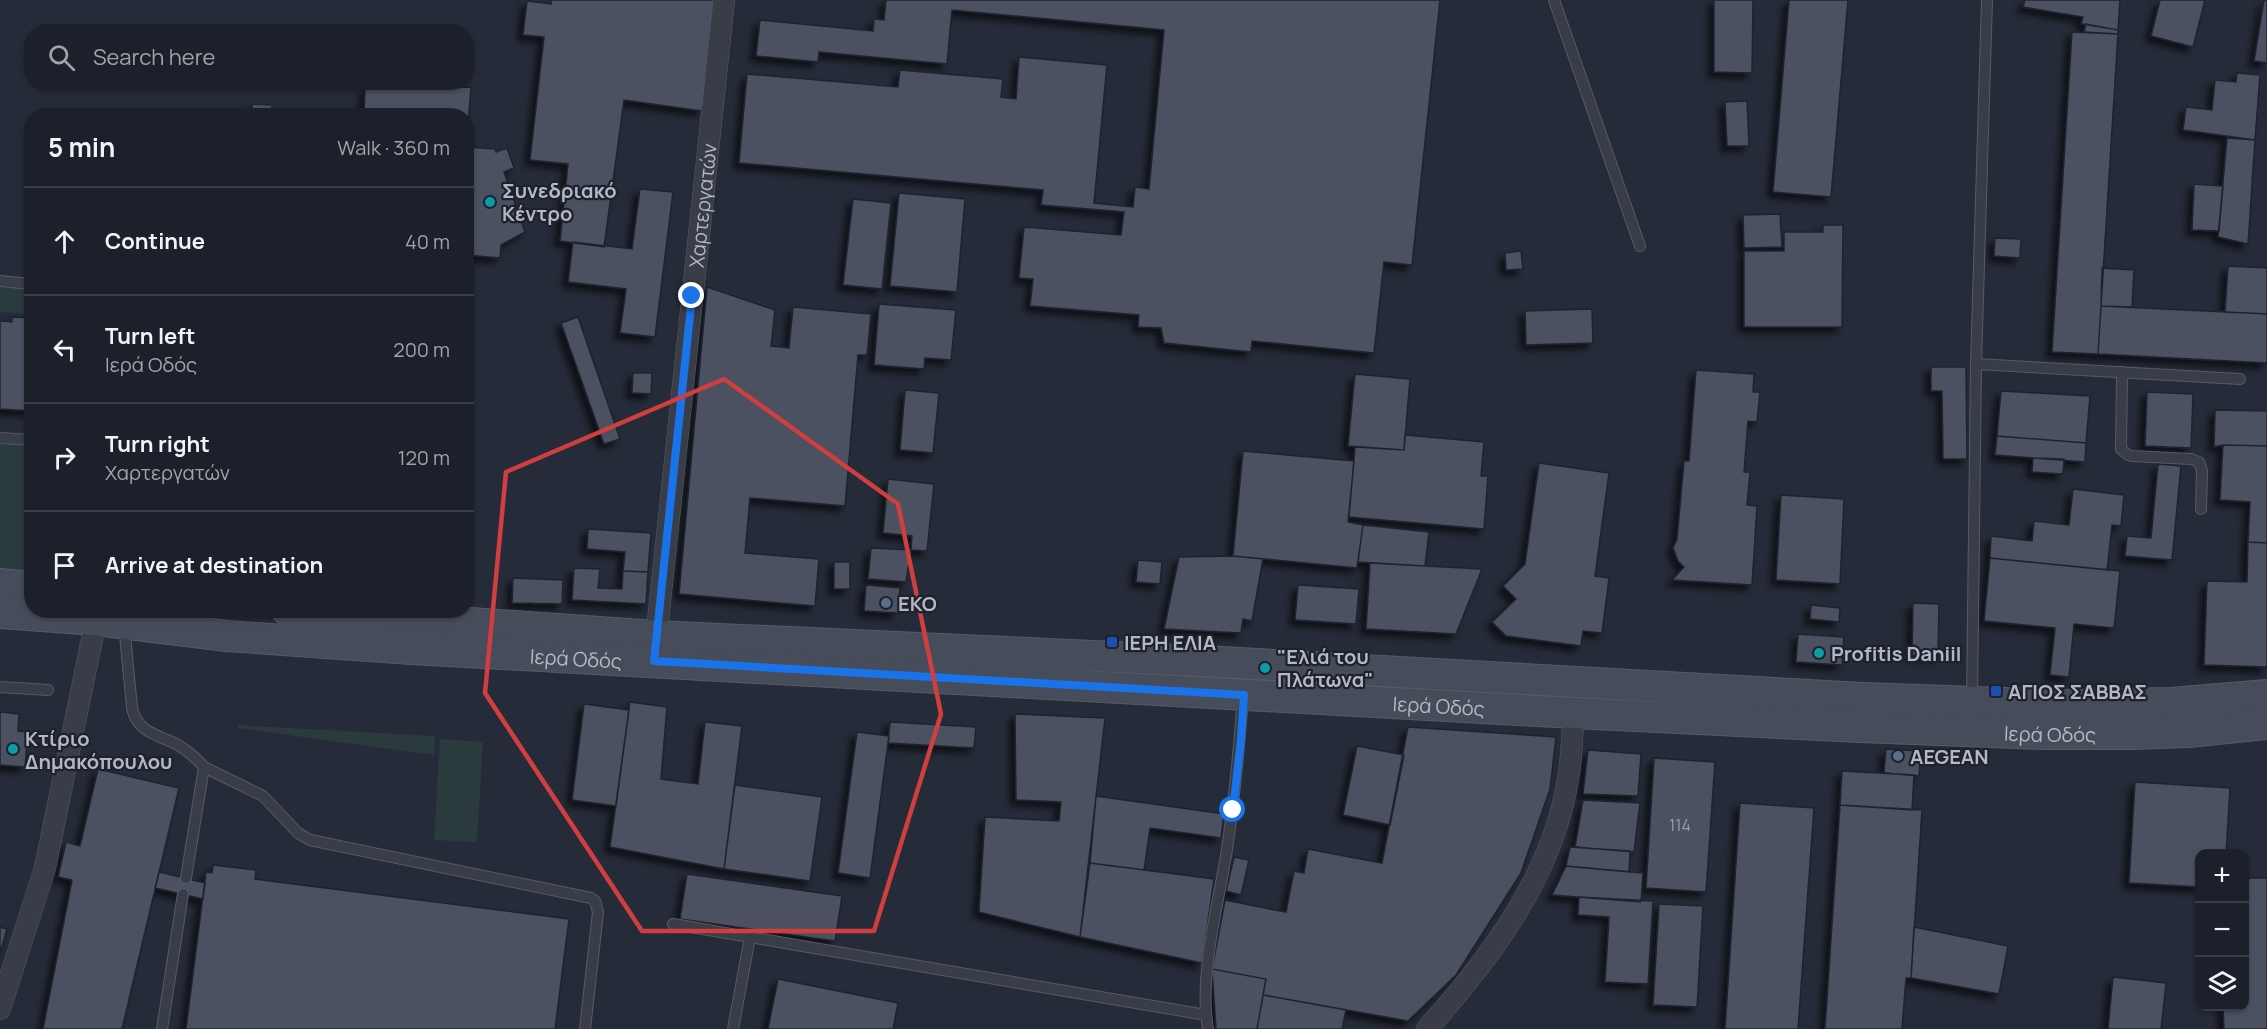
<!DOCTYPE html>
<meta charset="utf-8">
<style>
body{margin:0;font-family:Manrope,sans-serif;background:#252832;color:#f1f3f6}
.controls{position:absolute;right:18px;bottom:18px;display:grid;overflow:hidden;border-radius:12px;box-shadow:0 2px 4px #0004}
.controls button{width:54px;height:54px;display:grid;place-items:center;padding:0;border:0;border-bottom:2px solid #3a3e47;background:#1c202a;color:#f1f3f6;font:30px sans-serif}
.stop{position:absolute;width:18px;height:18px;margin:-14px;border:4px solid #1a73e8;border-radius:50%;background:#fff}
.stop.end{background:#1a73e8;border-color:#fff;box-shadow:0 2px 6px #0008}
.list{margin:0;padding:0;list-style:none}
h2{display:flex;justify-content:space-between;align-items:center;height:78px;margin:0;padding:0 24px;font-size:26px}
h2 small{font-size:20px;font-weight:400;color:#a0a3a8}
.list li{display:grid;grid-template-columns:39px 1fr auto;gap:18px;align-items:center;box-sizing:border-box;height:108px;padding:0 24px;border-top:2px solid #3a3e47}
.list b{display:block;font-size:22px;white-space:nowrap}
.list p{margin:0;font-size:20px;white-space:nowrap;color:#a0a3a8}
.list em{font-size:20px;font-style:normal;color:#a0a3a8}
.icon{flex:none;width:33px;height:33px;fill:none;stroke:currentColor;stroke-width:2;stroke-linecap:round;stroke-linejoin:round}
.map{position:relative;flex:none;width:2267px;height:1029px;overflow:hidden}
.search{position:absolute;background:#1c202a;box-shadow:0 2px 4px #0004;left:24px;top:24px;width:450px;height:66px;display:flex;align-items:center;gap:15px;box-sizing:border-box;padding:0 21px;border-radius:24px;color:#a0a3a8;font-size:22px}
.panel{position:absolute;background:#1c202a;box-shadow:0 2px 4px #0004;left:24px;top:108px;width:450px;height:510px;border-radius:24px}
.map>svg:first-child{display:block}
</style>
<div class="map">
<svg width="2267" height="1029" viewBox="0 0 2267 1029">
<defs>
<filter id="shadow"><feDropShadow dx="-5.5" dy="5.5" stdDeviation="3" flood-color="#0009"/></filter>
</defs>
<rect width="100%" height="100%" fill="#252b38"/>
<!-- green -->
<path fill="#2b3b3d" d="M 0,282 L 31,284 L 31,314 L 0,312 Z
M 0,444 L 31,446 L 31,577 L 0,574 Z
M 238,725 L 435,736 L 434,755 L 238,728 Z
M 440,739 L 483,742 L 477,842 L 434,840 Z"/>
<!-- building -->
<path fill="#4b5160" stroke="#1f242f" stroke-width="1.5" filter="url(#shadow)" d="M 551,0 L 717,0 L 702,111 L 624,100 L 604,247 L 560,241 L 568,164 L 530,160 L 544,37 L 523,35 L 527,1 L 551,4 Z
M 886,0 L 1440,0 L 1412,265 L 1384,262 L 1374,353 L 1252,341 L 1251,352 L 1164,343 L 1161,328 L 1138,327 L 1139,315 L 1030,306 L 1033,279 L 1019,278 L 1024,227 L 1121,235 L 1124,212 L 1041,205 L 1043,190 L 739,163 L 747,74 L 898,87 L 900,70 L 1003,79 L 1001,97 L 1016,99 L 1019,57 L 1107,65 L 1094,203 L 1133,207 L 1135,187 L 1149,189 L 1164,30 L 952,10 L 947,64 L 819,52 L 818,62 L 756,56 L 760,20 L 873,31 L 874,19 L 884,20 Z
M 1714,0 L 1753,0 L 1752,73 L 1714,72 Z
M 1789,0 L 1848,0 L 1831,197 L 1773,192 Z
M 2025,0 L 2120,0 L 2118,30 L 2081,24 L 2083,17 L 2023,7 Z
M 2160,0 L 2205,0 L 2193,47 L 2151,36 Z
M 2264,0 L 2267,0 L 2267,63 L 2254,61 Z
M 2086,24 L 2118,30 L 2118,34 L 2084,32 Z
M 2072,32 L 2118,34 L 2098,354 L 2052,352 Z
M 2237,73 L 2260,75 L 2255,140 L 2183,130 L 2186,107 L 2212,110 L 2215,80 L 2236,82 Z
M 471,87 L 466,151 L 466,116 L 364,115 L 365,88 Z
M 1747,101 L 1749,146 L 1727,146 L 1725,102 Z
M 252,104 L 272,105 L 272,116 L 252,116 Z
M 2227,138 L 2255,140 L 2248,244 L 2218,237 Z
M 467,147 L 495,149 L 496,152 L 507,148 L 514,168 L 504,172 L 525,232 L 501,245 L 500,258 L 466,255 Z
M 2194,184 L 2223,186 L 2219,231 L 2192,230 Z
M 640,189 L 673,192 L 655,337 L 620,333 L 626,289 L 568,282 L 573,242 L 632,249 Z
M 899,193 L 965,199 L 957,292 L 890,286 Z
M 853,199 L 891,203 L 882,289 L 843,285 Z
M 1780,214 L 1782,247 L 1744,248 L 1743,215 Z
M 1823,225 L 1843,225 L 1842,327 L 1744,327 L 1744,251 L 1784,251 L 1784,232 L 1823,232 Z
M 1995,238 L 2021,239 L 2020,258 L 1994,256 Z
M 1521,251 L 1523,269 L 1506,270 L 1505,253 Z
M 2228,266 L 2267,268 L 2267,314 L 2225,312 Z
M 2102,268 L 2134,270 L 2132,307 L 2101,306 Z
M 707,287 L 775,310 L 771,346 L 789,348 L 793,307 L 871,314 L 867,355 L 858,355 L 845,506 L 750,498 L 745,553 L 819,559 L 815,606 L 679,594 Z
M 879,304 L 956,310 L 951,360 L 925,358 L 924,369 L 874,365 Z
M 2101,306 L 2267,314 L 2267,363 L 2098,354 Z
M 1592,309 L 1593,343 L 1526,345 L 1525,311 Z
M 12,317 L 32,318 L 32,411 L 0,409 L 0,321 L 12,322 Z
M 578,317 L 620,439 L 604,444 L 561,323 Z
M 1931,367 L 1966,367 L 1967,459 L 1943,459 L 1942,391 L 1931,391 Z
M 1696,370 L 1754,374 L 1753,392 L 1760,392 L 1757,422 L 1748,421 L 1744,472 L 1750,472 L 1747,505 L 1757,506 L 1752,585 L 1672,580 L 1684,567 L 1678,561 L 1673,548 L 1677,539 L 1684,461 L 1689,461 Z
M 633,373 L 652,373 L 651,394 L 632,393 Z
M 1355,374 L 1410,379 L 1404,450 L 1348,446 Z
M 905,390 L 939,393 L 933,453 L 900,450 Z
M 2001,391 L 2090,396 L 2086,443 L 1997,436 Z
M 2147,392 L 2193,394 L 2191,448 L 2145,446 Z
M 2215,410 L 2267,411 L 2267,446 L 2223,445 L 2214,447 Z
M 1405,435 L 1484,442 L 1481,476 L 1488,476 L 1484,529 L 1349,517 L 1355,447 L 1404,450 Z
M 1997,436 L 2086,443 L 2085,462 L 1995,455 Z
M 2223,445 L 2267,446 L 2267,543 L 2248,542 L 2250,502 L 2220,500 Z
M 1243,451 L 1354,461 L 1348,522 L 1363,525 L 1357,568 L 1233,556 Z
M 2033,458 L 2064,459 L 2063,474 L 2032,472 Z
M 1539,463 L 1609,473 L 1595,576 L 1609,578 L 1602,633 L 1583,631 L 1581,646 L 1506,636 L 1492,622 L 1516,599 L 1503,586 L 1525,564 Z
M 2158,464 L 2181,466 L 2172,560 L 2125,556 L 2127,536 L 2151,538 Z
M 888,479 L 934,484 L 927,551 L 911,550 L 912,536 L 883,533 Z
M 2073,489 L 2124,495 L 2121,526 L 2112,525 L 2107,570 L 1990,558 L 1991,536 L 2032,541 L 2034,521 L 2069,525 Z
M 1781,495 L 1844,499 L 1840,584 L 1776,580 Z
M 1363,525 L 1429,532 L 1425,566 L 1358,562 Z
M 588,529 L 651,533 L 648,572 L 623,571 L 625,552 L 587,549 Z
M 2248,542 L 2267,543 L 2267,667 L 2204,665 L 2207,581 L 2247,582 Z
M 871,548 L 911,550 L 906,582 L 868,579 Z
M 1233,556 L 1263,559 L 1252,621 L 1243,619 L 1241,633 L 1164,629 L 1179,557 Z
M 1990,558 L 2120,571 L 2114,628 L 2074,624 L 2069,677 L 2050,675 L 2055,628 L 1984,621 Z
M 1138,560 L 1162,562 L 1160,584 L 1136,582 Z
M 834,562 L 850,562 L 850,589 L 834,589 Z
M 1370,563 L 1425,566 L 1482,569 L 1456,634 L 1366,629 Z
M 574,568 L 600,569 L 598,588 L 622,589 L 623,571 L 648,572 L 646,604 L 572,600 Z
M 513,578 L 563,580 L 562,604 L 512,603 Z
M 866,585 L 900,588 L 898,613 L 864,611 Z
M 1298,585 L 1359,589 L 1356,624 L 1295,620 Z
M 1913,603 L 1939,604 L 1938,656 L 1912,655 Z
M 1811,605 L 1840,608 L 1839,622 L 1810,619 Z
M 1798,634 L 1844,637 L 1842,665 L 1796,662 Z
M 630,702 L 667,707 L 661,779 L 698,784 L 705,722 L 742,726 L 724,869 L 610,847 Z
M 584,704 L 629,710 L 616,806 L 572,800 Z
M 0,712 L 19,714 L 18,731 L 28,732 L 25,767 L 0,765 Z
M 1015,714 L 1105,718 L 1080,937 L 979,912 L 985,817 L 1059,821 L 1061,802 L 1016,800 Z
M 890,722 L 976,727 L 974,748 L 888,743 Z
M 1408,727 L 1556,737 L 1550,789 L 1521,873 L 1456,975 L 1408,1021 L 1263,995 L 1266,979 L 1212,969 L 1225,900 L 1286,912 L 1294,871 L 1304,873 L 1308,849 L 1382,863 Z
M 857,732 L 889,736 L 870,878 L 838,873 Z
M 1357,746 L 1404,755 L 1390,825 L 1343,815 Z
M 1886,749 L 1921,751 L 1919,776 L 1884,773 Z
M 1588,750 L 1641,754 L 1638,796 L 1583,794 Z
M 1654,758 L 1715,762 L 1706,892 L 1646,888 Z
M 98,769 L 179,788 L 122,1029 L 43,1029 L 72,880 L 58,877 L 66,842 L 80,846 Z
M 1842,771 L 1914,775 L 1912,810 L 1840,805 Z
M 2135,782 L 2230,788 L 2226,854 L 2200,854 L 2200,887 L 2129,883 Z
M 735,785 L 822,797 L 810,881 L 724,869 Z
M 1096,796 L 1224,814 L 1221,838 L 1150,828 L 1144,870 L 1090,863 Z
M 1583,800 L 1640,803 L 1634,852 L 1575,847 Z
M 1740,803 L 1814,808 L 1798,1029 L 1725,1029 Z
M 1840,805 L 1922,810 L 1911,978 L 1906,978 L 1902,1029 L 1825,1029 Z
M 1570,847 L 1630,851 L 1629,872 L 1566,866 Z
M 1234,857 L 1249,860 L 1241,895 L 1226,891 Z
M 1090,863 L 1214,879 L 1202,963 L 1080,937 Z
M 213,865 L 256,870 L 255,879 L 569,919 L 555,1029 L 186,1029 L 206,872 L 212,873 Z
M 1566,866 L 1643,873 L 1641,902 L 1552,895 Z
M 159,872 L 205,883 L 203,899 L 155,888 Z
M 687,874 L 842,896 L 835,941 L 680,919 Z
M 2244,878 L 2267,878 L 2267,1029 L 2224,1029 L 2223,1006 L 2244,1006 Z
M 1579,897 L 1653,901 L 1648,984 L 1605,982 L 1609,917 L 1578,915 Z
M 1659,904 L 1703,906 L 1697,1007 L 1653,1005 Z
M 0,927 L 7,929 L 0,954 Z
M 1914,927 L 2008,946 L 1999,994 L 1911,978 Z
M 1212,969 L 1266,979 L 1257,1029 L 1216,1029 Z
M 2113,977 L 2166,983 L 2161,1029 L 2108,1029 Z
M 778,979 L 898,1003 L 893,1029 L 768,1029 Z
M 1263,995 L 1346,1010 L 1342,1029 L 1257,1029 Z"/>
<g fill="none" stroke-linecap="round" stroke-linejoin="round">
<defs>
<path id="service" d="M 1554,0 L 1640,246
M 0,281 L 32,284
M 1976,364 L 2240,379
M 2122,372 L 2121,449 L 2128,455 L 2132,456 L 2191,459 L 2199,462 L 2202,471 L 2201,509
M 0,438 L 32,440
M 124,624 L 132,708 C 137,733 159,735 178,745 C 188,751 196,758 204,767 L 186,878
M 0,687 L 48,690
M 1972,701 L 1976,364 L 1987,0
M 204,767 L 263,796 L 298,833 L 310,840 L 591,898 L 595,901 L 598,912 L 585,1029
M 673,924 L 1206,1015
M 162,1029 L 183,894
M 733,1029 L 750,937
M 1208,1029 C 1199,977 1217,909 1226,856 C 1234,803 1239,750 1243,696"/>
<g id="minor">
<path id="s1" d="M 655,649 L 724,0"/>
<path d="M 0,1009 L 45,868 L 98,610"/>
<path d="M 1427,1029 C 1492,956 1555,873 1569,773 C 1572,753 1572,733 1574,713"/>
</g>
<g id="secondary">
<path d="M 0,584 L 32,587"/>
<path d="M 287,610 L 656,636 L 1203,661 L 1862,698 L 2065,705 L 2171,703 L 2267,695"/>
<path id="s2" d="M 0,613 L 96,620 L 227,636 L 411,649 L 1574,713 L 1861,727 L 2043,734 L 2133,734 L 2188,732 L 2267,724"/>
</g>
</defs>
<!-- service casing -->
<use href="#service" stroke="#565b66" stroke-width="12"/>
<!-- minor casing -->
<use href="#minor" stroke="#565b66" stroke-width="22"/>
<!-- secondary casing -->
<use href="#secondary" stroke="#565b66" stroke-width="32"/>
<!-- service -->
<use href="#service" stroke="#383d48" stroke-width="10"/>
<!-- minor -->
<use href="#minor" stroke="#383d48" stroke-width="21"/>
<!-- secondary -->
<use href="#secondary" stroke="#474c5b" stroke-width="30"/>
</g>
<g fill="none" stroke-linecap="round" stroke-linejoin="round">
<!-- route -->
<path stroke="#1a73e8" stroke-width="8" d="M 692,296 L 654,661 L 1244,695 L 1241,739 L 1233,810"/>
</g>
<!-- marked area -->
<path fill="none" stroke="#d13e3f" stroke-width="4.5" stroke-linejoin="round" d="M 724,379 L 898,504 L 941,714 L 874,931 L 642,931 L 485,693 L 506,472 Z"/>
<!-- markers -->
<g fill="#0f9aa8" stroke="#1d222d" stroke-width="2">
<circle cx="490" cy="202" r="6"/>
<circle cx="1819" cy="653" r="6"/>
<circle cx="1265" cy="668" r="6"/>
<circle cx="13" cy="749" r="6"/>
</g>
<g fill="#5c6f8a" stroke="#1d222d" stroke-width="2">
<circle cx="886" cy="603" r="6"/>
<circle cx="1898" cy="756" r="6"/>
</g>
<g fill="#1a4fb4" stroke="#1d222d" stroke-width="2">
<rect x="1106" y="636" width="12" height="12" rx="3"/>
<rect x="1990" y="685" width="12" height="12" rx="3"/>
</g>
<g text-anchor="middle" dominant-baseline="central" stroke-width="4.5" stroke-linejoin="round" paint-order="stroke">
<!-- number labels -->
<g font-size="16" fill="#999eab">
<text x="1680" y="825">114</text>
</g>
<!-- poi labels -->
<g font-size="20" font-weight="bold" fill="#b3b8c4" stroke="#1d222d" text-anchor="start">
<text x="502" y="190">Συνεδριακό<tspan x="502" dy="23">Κέντρο</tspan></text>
<text x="898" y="603">EKO</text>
<text x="1124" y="642">ΙΕΡΗ ΕΛΙΑ</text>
<text x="1831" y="653">Profitis Daniil</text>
<text x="1277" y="656">"Ελιά του<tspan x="1277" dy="23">Πλάτωνα"</tspan></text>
<text x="2008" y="691">ΑΓΙΟΣ ΣΑΒΒΑΣ</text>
<text x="25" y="738">Κτίριο<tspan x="25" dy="23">Δημακόπουλου</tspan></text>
<text x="1910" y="756">AEGEAN</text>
</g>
<!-- street labels -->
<g font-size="20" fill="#b3b8c4" stroke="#1d222d">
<text stroke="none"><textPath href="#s1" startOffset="446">Χαρτεργατών</textPath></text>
<text stroke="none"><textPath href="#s2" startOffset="578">Ιερά Οδός</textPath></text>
<text stroke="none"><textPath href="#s2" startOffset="1442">Ιερά Οδός</textPath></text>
<text stroke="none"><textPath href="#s2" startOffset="2054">Ιερά Οδός</textPath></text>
</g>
</g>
</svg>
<div class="controls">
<button>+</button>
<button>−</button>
<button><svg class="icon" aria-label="layers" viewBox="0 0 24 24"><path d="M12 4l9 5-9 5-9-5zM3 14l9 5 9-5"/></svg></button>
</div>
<div class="stop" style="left:1233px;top:810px"></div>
<div class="stop end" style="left:692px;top:296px"></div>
<div class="search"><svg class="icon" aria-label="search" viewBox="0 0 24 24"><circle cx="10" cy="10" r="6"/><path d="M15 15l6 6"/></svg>Search here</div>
<section class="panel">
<h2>5 min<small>Walk · 360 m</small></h2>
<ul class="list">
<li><svg class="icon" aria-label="ahead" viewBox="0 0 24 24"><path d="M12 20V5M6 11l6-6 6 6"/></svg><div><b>Continue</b></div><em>40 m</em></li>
<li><svg class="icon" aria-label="left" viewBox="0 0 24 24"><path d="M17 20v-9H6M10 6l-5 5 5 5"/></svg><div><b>Turn left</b><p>Ιερά Οδός</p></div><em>200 m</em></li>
<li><svg class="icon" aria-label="right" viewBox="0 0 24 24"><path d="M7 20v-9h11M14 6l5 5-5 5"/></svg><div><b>Turn right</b><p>Χαρτεργατών</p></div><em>120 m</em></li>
<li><svg class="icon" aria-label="arrive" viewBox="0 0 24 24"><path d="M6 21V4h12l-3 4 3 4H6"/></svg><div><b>Arrive at destination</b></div></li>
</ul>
</section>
</div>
